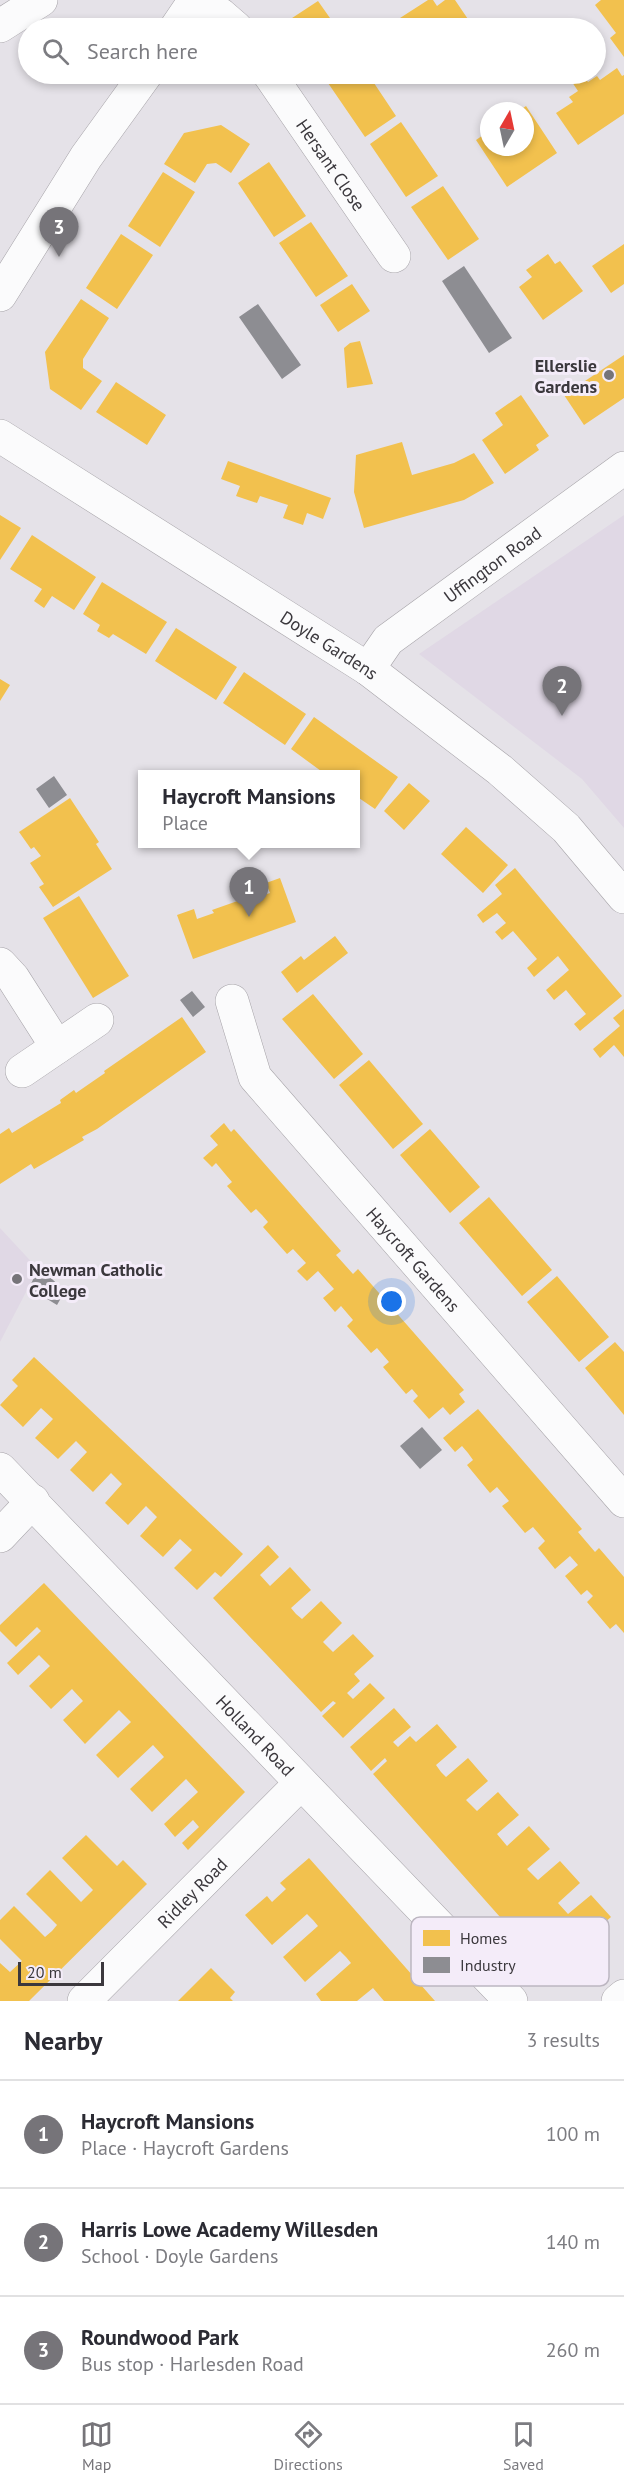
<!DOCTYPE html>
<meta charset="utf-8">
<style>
body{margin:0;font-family:"PT Sans",sans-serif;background:#f7f7f7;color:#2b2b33}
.compass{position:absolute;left:480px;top:102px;width:54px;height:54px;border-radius:50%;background:#fff;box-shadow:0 3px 9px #0003;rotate:9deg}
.scale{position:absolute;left:18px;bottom:15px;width:86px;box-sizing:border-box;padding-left:6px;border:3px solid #3b383d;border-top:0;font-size:16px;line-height:21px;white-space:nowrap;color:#3b383d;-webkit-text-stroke:4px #f4ecf9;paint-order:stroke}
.you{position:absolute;left:392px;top:1302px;width:21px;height:21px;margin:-15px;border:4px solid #fff;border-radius:50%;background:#1a73e8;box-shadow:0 0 0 9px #1a73e833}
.badge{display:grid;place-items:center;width:39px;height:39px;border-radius:50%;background:#767479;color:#fff;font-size:20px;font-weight:700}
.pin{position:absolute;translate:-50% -50px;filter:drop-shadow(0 2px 3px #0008)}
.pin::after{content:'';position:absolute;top:32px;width:21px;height:18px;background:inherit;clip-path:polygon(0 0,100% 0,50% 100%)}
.popup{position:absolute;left:138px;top:770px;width:222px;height:78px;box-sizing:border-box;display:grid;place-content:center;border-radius:0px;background:#fff;filter:drop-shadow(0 2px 4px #0005);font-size:20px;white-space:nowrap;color:#7c7c81}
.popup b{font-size:22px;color:#2b2b33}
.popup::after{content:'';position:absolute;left:50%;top:100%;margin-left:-12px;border:12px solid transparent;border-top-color:#fff}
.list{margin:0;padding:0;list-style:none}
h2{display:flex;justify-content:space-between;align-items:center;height:78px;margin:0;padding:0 24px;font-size:26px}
h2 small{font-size:20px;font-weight:400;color:#7c7c81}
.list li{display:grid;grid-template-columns:39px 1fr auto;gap:18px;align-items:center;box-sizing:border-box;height:108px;padding:0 24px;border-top:2px solid #e1e1e2}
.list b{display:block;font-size:22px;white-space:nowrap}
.list p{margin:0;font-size:20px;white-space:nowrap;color:#7c7c81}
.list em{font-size:20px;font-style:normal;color:#7c7c81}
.icon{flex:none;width:33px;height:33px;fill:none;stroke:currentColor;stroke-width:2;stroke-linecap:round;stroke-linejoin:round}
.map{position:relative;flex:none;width:624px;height:2001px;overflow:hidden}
.search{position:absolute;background:#fff;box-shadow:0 3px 9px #0003;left:18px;right:18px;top:18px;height:66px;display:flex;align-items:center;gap:15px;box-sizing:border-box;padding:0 21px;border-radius:33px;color:#7c7c81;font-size:22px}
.sheet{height:402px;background:#fff}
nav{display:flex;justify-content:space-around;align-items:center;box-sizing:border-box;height:84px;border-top:2px solid #e1e1e2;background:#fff;font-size:16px;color:#7c7c81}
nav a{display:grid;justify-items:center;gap:3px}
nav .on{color:#767479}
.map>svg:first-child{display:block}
</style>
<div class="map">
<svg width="624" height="2001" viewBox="0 0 624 2001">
<rect width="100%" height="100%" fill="#e5e2e8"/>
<!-- built -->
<path fill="#e0d8e5" d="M 624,515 L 624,828 L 582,779 L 419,654 Z
M 0,1228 L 38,1269 L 0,1342 Z"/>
<!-- homes -->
<path fill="#f2c14e" d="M 428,0 L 433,0 L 437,6 L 445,0 L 455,0 L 474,28 L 407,28 L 400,18 Z
M 601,0 L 624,0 L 624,57 L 610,38 L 616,33 L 595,5 Z
M 318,1 L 337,28 L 291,28 L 286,22 Z
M 617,68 L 622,76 L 624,75 L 624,114 L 578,145 L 556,113 L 573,102 L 569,97 L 578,91 L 572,82 L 583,75 L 588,82 L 597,76 L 600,80 Z
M 342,74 L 368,74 L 396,116 L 365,137 L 328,83 Z
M 526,106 L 557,153 L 507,187 L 476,140 L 489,131 L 489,147 L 525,147 L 525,111 L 519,111 Z
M 401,122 L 438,176 L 406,197 L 370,144 Z
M 221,125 L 250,144 L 231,173 L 216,163 L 207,164 L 195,183 L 164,164 L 184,133 Z
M 269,162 L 306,216 L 274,237 L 238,183 Z
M 163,172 L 195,192 L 160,247 L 128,226 Z
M 443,186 L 479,239 L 448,260 L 411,207 Z
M 311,222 L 348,276 L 316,297 L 279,243 Z
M 121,234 L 153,255 L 117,309 L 86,288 Z
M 624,244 L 624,284 L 611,293 L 592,266 Z
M 548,254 L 555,264 L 560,261 L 583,291 L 543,320 L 519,287 L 532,277 L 526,270 Z
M 352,284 L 370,311 L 338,332 L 320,305 Z
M 81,299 L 109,318 L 83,359 L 83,368 L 102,381 L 81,410 L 50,389 L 45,352 Z
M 360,341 L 373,384 L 347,388 L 344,348 L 350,343 Z
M 624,355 L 624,398 L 584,425 L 564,395 Z
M 116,382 L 166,415 L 147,445 L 96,412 Z
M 521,395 L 549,436 L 536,445 L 539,450 L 505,474 L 482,440 L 503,425 L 495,413 Z
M 402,442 L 412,475 L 454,463 L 474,453 L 494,483 L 464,500 L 364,528 L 354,492 L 356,455 Z
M 228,461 L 331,498 L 323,519 L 307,513 L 303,525 L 283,518 L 288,505 L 260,496 L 257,503 L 236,496 L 240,486 L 221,479 Z
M 0,515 L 21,528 L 0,560 Z
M 32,535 L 96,577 L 74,610 L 52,596 L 44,608 L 34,601 L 42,589 L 10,569 Z
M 102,582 L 167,622 L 146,654 L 113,634 L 109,638 L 97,631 L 100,625 L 83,614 Z
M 176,628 L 237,667 L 216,700 L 155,661 Z
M 244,672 L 306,714 L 285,745 L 223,703 Z
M 0,679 L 10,685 L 0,701 Z
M 314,717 L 398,777 L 375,809 L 356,796 L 356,774 L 319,774 L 321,771 L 291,749 Z
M 409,783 L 430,801 L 404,830 L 384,811 Z
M 70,798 L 99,842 L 96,844 L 112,869 L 53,907 L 39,887 L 44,884 L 30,863 L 41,856 L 34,847 L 31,849 L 19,832 Z
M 466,827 L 508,865 L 483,893 L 441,854 Z
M 515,868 L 622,996 L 580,1031 L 574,1024 L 586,1014 L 575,1001 L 566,990 L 554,1000 L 546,990 L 569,970 L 558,956 L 534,977 L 527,968 L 537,959 L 513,931 L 502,940 L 495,932 L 506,923 L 497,913 L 483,923 L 477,915 L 502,894 L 495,885 Z
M 280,878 L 296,922 L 193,959 L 177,915 L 194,909 L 197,919 L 214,913 L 212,910 L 246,898 L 247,901 L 270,893 L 266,883 Z
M 79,896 L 129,976 L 93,998 L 43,918 Z
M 335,936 L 348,953 L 297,993 L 281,972 L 301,956 L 304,960 Z
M 313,994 L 363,1054 L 334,1079 L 282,1019 Z
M 624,1009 L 624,1057 L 614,1045 L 600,1058 L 593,1049 L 620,1026 L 613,1018 Z
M 182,1017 L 206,1052 L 97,1129 L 82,1137 L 84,1140 L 34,1169 L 31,1164 L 0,1184 L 0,1134 L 9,1128 L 12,1133 L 61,1103 L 60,1100 L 74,1090 L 76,1093 L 89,1084 L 105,1073 L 104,1071 Z
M 369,1060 L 423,1124 L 393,1149 L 339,1085 Z
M 224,1123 L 231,1132 L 234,1129 L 341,1251 L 336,1255 L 353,1274 L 358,1269 L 464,1390 L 459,1394 L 465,1402 L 450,1415 L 443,1407 L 429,1419 L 413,1401 L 418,1396 L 412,1389 L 406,1394 L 383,1367 L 389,1362 L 377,1348 L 371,1353 L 347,1326 L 353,1320 L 341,1306 L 335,1312 L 323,1298 L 334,1289 L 318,1271 L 307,1281 L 297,1271 L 306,1263 L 293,1249 L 287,1254 L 263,1227 L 268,1222 L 262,1215 L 256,1209 L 251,1213 L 227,1186 L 232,1182 L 226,1175 L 216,1163 L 212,1167 L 203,1158 L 218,1145 L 210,1136 Z
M 430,1129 L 480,1187 L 450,1213 L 400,1155 Z
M 489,1197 L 552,1270 L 522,1296 L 459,1223 Z
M 557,1276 L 609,1337 L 579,1362 L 527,1302 Z
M 615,1342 L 624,1352 L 624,1415 L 585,1368 Z
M 34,1357 L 243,1554 L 221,1577 L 215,1572 L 197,1590 L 174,1568 L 192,1550 L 180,1539 L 163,1557 L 140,1536 L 157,1517 L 146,1506 L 128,1525 L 105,1503 L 122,1484 L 111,1473 L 93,1492 L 70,1470 L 87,1452 L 76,1441 L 58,1459 L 35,1438 L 53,1419 L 41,1408 L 23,1427 L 0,1405 L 18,1386 L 12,1380 Z
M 478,1409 L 582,1529 L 578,1532 L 595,1552 L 599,1548 L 624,1577 L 624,1633 L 616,1624 L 610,1629 L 587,1602 L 593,1596 L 587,1590 L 581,1595 L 565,1576 L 578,1565 L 570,1556 L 555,1569 L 538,1548 L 545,1541 L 533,1527 L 525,1533 L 502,1506 L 509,1501 L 497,1487 L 490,1493 L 467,1465 L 473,1460 L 468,1453 L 462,1446 L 455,1452 L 443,1438 Z
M 268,1545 L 279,1557 L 260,1575 L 270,1586 L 290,1567 L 311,1590 L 291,1608 L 296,1614 L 302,1619 L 321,1601 L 342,1623 L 323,1642 L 333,1652 L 353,1634 L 374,1656 L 354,1674 L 360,1681 L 347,1693 L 353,1699 L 370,1683 L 385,1698 L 343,1738 L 322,1716 L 336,1703 L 333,1701 L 321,1712 L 213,1598 Z
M 44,1583 L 245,1792 L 188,1850 L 182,1843 L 199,1827 L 193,1820 L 175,1837 L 164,1824 L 198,1792 L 186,1779 L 152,1812 L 130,1789 L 164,1757 L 153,1745 L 118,1778 L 96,1755 L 131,1722 L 119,1710 L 85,1744 L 63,1720 L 83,1701 L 72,1689 L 51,1709 L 29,1686 L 50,1666 L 39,1655 L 18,1675 L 7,1663 L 41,1631 L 37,1627 L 16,1647 L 0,1631 L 0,1625 Z
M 394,1708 L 411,1727 L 393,1742 L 398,1747 L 410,1736 L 416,1742 L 437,1724 L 457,1747 L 436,1765 L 441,1772 L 446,1777 L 468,1758 L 488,1781 L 466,1800 L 477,1811 L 498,1792 L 519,1815 L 497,1834 L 507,1846 L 529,1826 L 550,1849 L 527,1869 L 538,1880 L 560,1861 L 580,1883 L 558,1903 L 568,1914 L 591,1895 L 611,1917 L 588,1937 L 594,1944 L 555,1979 L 373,1774 L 387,1761 L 385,1758 L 371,1771 L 350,1747 Z
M 86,1835 L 117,1866 L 123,1860 L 147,1884 L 29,2001 L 0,2001 L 0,1963 L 10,1972 L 22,1961 L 0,1939 L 0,1920 L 14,1906 L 45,1937 L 52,1931 L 57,1925 L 26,1894 L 50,1870 L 81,1902 L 93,1890 L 62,1858 Z
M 309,1858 L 325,1876 L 435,2001 L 384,2001 L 373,1988 L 357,2001 L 321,2001 L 316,1994 L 351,1963 L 346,1957 L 340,1951 L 305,1982 L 283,1957 L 318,1926 L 313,1920 L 307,1914 L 272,1945 L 245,1915 L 267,1896 L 272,1902 L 286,1889 L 280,1883 Z
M 211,1968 L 235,1992 L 230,1998 L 233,2001 L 178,2001 Z"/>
<!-- industry -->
<path fill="#8d8d92" d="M 464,266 L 512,338 L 489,353 L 442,281 Z
M 258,304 L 301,365 L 282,379 L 239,317 Z
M 54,776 L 67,795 L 49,808 L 36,789 Z
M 192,991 L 205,1007 L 193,1017 L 180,1000 Z
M 39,1267 L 65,1291 L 57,1305 L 29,1288 Z
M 422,1427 L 442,1450 L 420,1469 L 400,1446 Z"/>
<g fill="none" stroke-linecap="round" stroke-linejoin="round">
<defs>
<g id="minor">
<path d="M 197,0 L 221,15 L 236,28"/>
<path d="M 0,26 L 41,0"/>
<path d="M 176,28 L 195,0"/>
<path id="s1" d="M 269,74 L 394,256"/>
<path d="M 0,295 L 86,157 L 146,74"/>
<path id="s2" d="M 0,436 L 368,669 L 500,770 L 566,828 L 624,897"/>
<path id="s3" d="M 368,669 L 388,640 L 624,468"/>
<path d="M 0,964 L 13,978 L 57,1047"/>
<path id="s4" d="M 232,1001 L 255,1077 L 624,1501"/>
<path d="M 22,1071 L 97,1020"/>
<path id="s5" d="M 0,1469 L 511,2001"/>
<path d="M 0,1536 L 33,1501"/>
<path id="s6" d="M 84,2001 L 301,1783"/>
<path d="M 618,2001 L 624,1996"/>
</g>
</defs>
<!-- minor casing -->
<use href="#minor" stroke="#a6a3a8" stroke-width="34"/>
<!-- minor -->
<use href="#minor" stroke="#fbfbfc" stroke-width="33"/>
</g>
<!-- markers -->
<g fill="#767479" stroke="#f4ecf9" stroke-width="2">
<circle cx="609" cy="375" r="6"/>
<circle cx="17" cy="1279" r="6"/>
</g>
<g text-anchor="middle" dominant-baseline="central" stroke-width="6" stroke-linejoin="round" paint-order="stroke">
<!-- street labels -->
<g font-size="18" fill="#3b383d" stroke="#f4ecf9">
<text stroke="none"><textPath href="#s1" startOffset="110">Hersant Close</textPath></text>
<text stroke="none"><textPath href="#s3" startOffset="164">Uffington Road</textPath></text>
<text stroke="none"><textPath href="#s2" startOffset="390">Doyle Gardens</textPath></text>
<text stroke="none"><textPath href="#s4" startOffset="321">Haycroft Gardens</textPath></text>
<text stroke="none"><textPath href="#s5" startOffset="369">Holland Road</textPath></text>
<text stroke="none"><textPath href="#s6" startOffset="153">Ridley Road</textPath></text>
</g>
<!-- poi labels -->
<g font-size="18" font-weight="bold" fill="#3b383d" stroke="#f4ecf9" text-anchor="end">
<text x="597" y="365">Ellerslie<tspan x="597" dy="21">Gardens</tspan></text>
<text x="29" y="1269" text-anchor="start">Newman Catholic<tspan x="29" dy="21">College</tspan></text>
</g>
</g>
<!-- legend -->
<rect x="411" y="1917" width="198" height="69" rx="9" fill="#f4ecf9" stroke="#bcb6c1" stroke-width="1.5"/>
<rect x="423" y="1930" width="27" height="16" fill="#f2c14e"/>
<rect x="423" y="1957" width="27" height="16" fill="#8d8d92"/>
<g font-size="16" fill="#3b383d">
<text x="460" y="1944">Homes</text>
<text x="460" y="1971">Industry</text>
</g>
</svg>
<svg class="compass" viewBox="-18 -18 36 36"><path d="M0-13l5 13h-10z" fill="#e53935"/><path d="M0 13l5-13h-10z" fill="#7c7c81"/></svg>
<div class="scale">20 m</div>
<div class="you"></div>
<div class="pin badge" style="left:249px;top:917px">1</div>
<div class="popup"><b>Haycroft Mansions</b>Place</div>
<div class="pin badge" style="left:562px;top:716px">2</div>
<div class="pin badge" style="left:59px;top:257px">3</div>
<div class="search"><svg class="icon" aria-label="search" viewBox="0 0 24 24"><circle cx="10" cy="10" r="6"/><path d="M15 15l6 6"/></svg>Search here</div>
</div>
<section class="sheet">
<h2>Nearby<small>3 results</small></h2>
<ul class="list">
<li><span class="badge">1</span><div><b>Haycroft Mansions</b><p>Place · Haycroft Gardens</p></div><em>100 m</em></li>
<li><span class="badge">2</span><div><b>Harris Lowe Academy Willesden</b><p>School · Doyle Gardens</p></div><em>140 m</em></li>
<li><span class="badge">3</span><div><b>Roundwood Park</b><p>Bus stop · Harlesden Road</p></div><em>260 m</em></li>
</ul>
</section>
<nav>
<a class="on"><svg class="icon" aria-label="map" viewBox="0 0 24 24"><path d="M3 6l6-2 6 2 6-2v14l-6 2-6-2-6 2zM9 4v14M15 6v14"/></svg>Map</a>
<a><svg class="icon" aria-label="directions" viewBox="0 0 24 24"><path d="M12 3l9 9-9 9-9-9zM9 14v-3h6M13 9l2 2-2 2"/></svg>Directions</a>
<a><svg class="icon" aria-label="saved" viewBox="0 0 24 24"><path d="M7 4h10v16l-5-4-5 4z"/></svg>Saved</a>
</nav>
